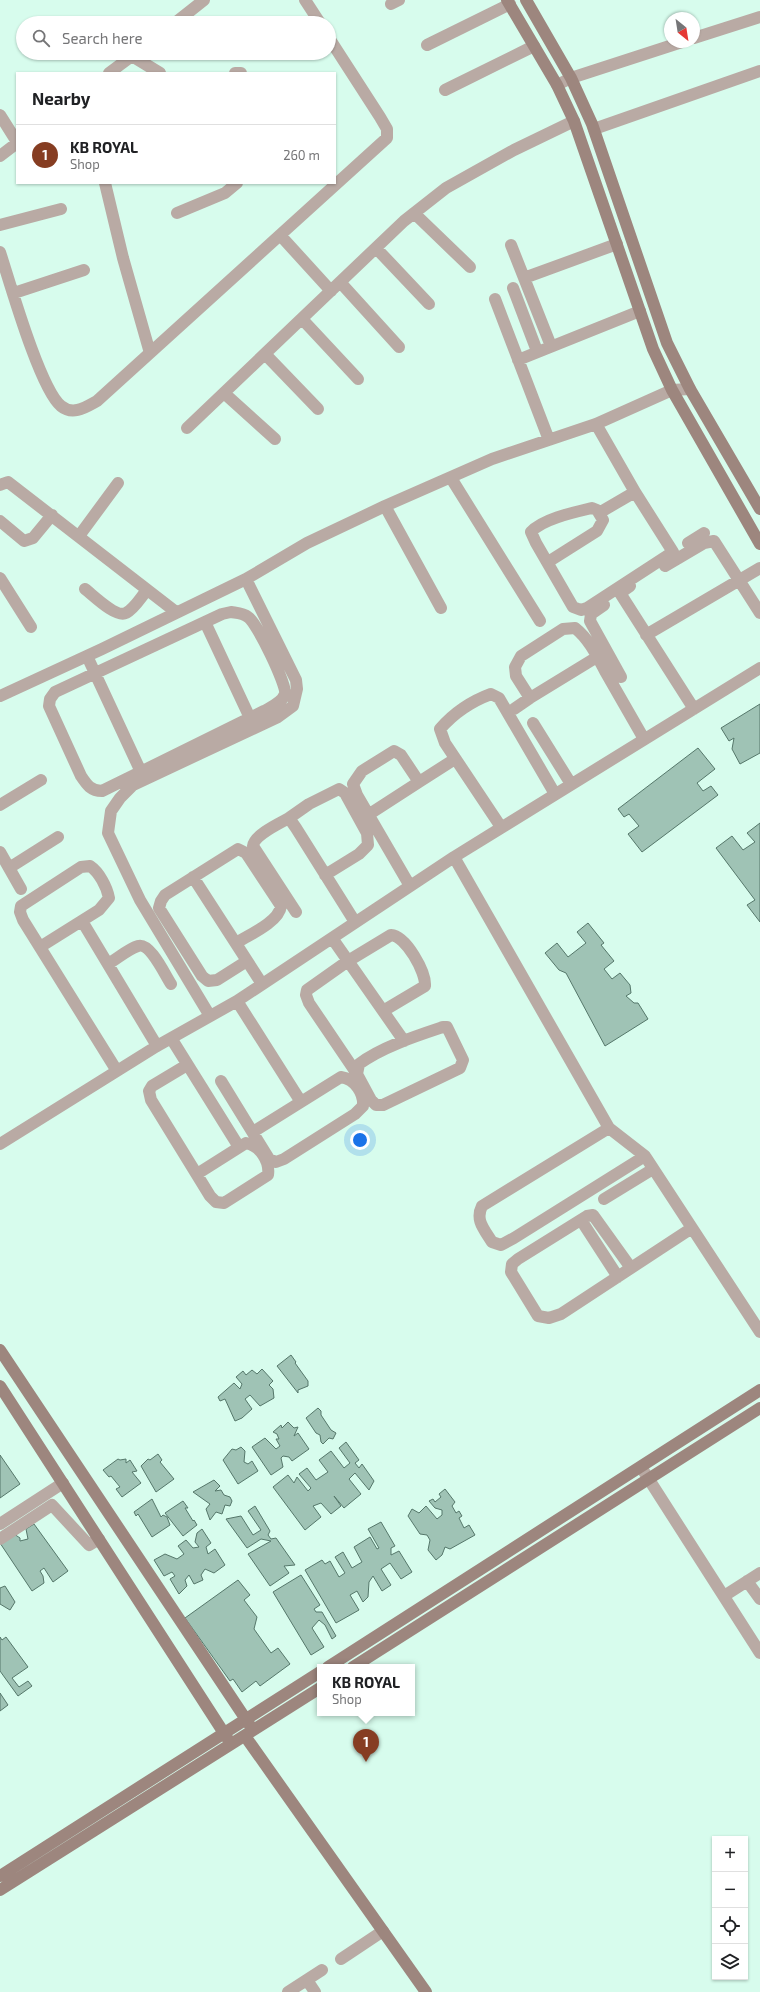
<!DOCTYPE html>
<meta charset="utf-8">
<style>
body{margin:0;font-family:"Exo 2",sans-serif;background:#f2f2f2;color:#202124}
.controls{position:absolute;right:12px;bottom:12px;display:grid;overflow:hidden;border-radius:0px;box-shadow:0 1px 3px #0004}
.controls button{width:36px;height:36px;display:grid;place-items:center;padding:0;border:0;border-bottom:1px solid #e0e0e0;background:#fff;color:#202124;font:20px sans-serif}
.compass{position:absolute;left:664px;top:12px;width:36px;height:36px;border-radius:50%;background:#fff;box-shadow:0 1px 3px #0004;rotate:150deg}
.you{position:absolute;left:360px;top:1140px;width:14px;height:14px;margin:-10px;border:3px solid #fff;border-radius:50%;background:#1a73e8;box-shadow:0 0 0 6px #1a73e833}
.badge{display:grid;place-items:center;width:26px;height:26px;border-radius:50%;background:#863d22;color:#fff;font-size:13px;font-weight:700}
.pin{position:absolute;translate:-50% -33px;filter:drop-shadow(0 1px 2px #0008)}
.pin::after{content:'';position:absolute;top:21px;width:14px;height:12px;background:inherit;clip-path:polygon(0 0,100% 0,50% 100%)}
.popup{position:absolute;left:317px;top:1664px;width:98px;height:52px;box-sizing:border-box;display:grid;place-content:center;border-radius:0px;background:#fff;filter:drop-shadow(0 1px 3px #0005);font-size:13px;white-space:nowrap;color:#757577}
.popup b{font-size:15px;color:#202124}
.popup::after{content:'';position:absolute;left:50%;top:100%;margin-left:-8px;border:8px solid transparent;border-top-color:#fff}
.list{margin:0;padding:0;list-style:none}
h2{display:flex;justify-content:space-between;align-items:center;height:52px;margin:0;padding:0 16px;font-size:17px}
h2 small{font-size:13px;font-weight:400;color:#757577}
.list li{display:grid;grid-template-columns:26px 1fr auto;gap:12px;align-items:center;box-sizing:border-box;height:60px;padding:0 16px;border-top:1px solid #e0e0e0}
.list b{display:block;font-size:15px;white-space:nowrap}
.list p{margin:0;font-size:13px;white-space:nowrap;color:#757577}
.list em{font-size:13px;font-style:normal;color:#757577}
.icon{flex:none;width:22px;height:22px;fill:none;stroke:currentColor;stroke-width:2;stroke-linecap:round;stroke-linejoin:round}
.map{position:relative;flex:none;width:760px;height:1992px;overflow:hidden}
.search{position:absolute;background:#fff;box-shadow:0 1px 3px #0004;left:16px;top:16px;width:320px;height:44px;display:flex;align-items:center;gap:10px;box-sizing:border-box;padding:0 14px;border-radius:22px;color:#757577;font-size:15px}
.panel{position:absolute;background:#fff;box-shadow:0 1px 3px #0004;left:16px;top:72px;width:320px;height:112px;border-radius:0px}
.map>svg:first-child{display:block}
</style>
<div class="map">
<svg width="760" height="1992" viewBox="0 0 760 1992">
<rect width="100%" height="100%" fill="#d7fced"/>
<!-- building -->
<path fill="#9fc3b5" stroke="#55776a" d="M 760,704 L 760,753 L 740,764 L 732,749 L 734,738 L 729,741 L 721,728 Z
M 698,748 L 715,769 L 697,783 L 703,791 L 711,786 L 718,795 L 642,852 L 628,834 L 639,826 L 629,814 L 624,817 L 618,809 Z
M 760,823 L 760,922 L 747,905 L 755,900 L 716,848 L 732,836 L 743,850 L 755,842 L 747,833 Z
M 588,923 L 604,943 L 601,945 L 614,961 L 604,969 L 612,979 L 620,973 L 630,985 L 631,993 L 626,996 L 634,1003 L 638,1003 L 648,1019 L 605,1046 L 566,973 L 559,970 L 545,953 L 557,943 L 568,957 L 586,943 L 577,932 Z
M 291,1355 L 296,1362 L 295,1363 L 308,1381 L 308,1386 L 298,1390 L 298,1393 L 277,1366 Z
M 262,1369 L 273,1381 L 269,1385 L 273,1389 L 274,1398 L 260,1406 L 250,1395 L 245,1399 L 252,1409 L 242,1418 L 235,1421 L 225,1399 L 220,1401 L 218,1397 L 234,1383 L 240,1389 L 242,1384 L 236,1377 L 243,1371 L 246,1375 L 252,1370 L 257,1374 Z
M 318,1408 L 321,1411 L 321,1415 L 331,1430 L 336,1433 L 333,1439 L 329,1438 L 323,1444 L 321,1442 L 320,1435 L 316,1433 L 306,1418 Z
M 288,1422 L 294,1428 L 298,1427 L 294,1436 L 298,1433 L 309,1449 L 292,1461 L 289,1457 L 283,1456 L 281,1458 L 283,1467 L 271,1475 L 252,1447 L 265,1438 L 276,1449 L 280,1446 L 276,1439 L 279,1439 L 277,1434 L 273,1432 L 281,1425 L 282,1428 Z
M 346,1442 L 359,1460 L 355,1463 L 359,1468 L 362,1464 L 374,1481 L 369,1490 L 355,1473 L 349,1479 L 361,1494 L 344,1508 L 334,1496 L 341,1506 L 331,1514 L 321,1503 L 313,1506 L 321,1517 L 305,1530 L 273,1487 L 288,1475 L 294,1483 L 297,1477 L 308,1491 L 311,1488 L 299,1474 L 307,1468 L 316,1480 L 328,1472 L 319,1460 L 331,1451 L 344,1468 L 350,1463 L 339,1448 Z
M 241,1447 L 245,1451 L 244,1462 L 248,1464 L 252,1461 L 258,1471 L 238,1484 L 223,1460 L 232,1449 L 236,1450 Z
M 158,1454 L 162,1460 L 160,1462 L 174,1479 L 156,1492 L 141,1466 L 148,1459 L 150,1460 Z
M 0,1455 L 20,1484 L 0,1498 Z
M 118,1459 L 120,1460 L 126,1459 L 126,1463 L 130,1460 L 137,1471 L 132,1472 L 141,1483 L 122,1497 L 116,1489 L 120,1487 L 111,1476 L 109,1477 L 103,1470 Z
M 214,1480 L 220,1486 L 215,1491 L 221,1490 L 224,1495 L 230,1497 L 232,1501 L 230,1506 L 225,1505 L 222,1514 L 216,1512 L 210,1520 L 206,1509 L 210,1504 L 193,1492 Z
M 445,1489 L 455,1502 L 452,1506 L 456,1513 L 459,1511 L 462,1516 L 459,1518 L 464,1528 L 469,1525 L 475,1535 L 450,1549 L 445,1547 L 442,1555 L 436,1560 L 428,1550 L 430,1540 L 427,1535 L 420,1534 L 408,1516 L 412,1509 L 419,1513 L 426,1506 L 437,1519 L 442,1515 L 442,1510 L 435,1508 L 429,1501 L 433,1499 L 435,1502 L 441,1497 L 439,1494 Z
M 152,1499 L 161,1517 L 163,1515 L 167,1517 L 170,1525 L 152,1537 L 138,1514 L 136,1516 L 134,1512 Z
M 183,1501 L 188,1508 L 185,1508 L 193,1521 L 194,1520 L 197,1525 L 183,1536 L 165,1513 Z
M 255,1506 L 270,1531 L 268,1535 L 271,1539 L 276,1538 L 295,1565 L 284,1566 L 289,1573 L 270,1586 L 248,1554 L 271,1541 L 261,1539 L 247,1548 L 226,1519 L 241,1516 L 253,1535 L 261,1530 L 248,1511 Z
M 381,1522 L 395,1546 L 391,1548 L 391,1555 L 399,1551 L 412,1572 L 401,1579 L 390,1563 L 381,1569 L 391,1585 L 382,1591 L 373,1576 L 369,1582 L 368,1597 L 363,1602 L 357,1591 L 350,1595 L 359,1610 L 336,1623 L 305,1570 L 322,1560 L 325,1564 L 330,1561 L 339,1577 L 345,1573 L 335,1557 L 343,1552 L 352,1568 L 362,1562 L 354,1547 L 370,1537 L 377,1549 L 379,1548 L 368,1529 Z
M 34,1524 L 68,1571 L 53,1582 L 44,1568 L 40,1571 L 43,1576 L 44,1583 L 32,1591 L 0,1543 L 14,1534 L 20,1538 L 20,1541 L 28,1539 L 26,1529 Z
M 202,1529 L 211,1543 L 206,1547 L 208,1554 L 215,1549 L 225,1565 L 214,1573 L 205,1569 L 201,1575 L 203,1580 L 194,1584 L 189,1575 L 185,1580 L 187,1586 L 179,1594 L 170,1579 L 175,1576 L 172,1572 L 164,1576 L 154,1560 L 165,1554 L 177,1559 L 184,1554 L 178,1546 L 186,1540 L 193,1548 L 199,1547 L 195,1542 L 197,1533 Z
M 301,1575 L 320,1605 L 314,1609 L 316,1612 L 322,1612 L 336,1636 L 332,1639 L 325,1625 L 319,1620 L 312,1628 L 324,1647 L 311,1655 L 273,1592 Z
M 238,1580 L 250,1595 L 244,1600 L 257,1617 L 254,1629 L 271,1653 L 278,1648 L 290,1664 L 260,1686 L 256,1681 L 242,1692 L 233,1679 L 230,1681 L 185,1618 Z
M 5,1586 L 15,1602 L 10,1610 L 0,1604 L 0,1588 Z
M 0,1637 L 2,1640 L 6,1637 L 28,1667 L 12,1678 L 19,1687 L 28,1681 L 32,1686 L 18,1696 L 0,1671 Z
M 0,1693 L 8,1705 L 0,1711 Z"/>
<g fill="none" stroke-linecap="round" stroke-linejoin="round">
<!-- street -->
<path stroke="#b9aaa4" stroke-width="12" d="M 305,0 L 320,23
M 391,4 L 399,0
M 175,23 L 204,0
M 694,38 L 760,17
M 427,45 L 510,4
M 132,56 L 160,73
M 109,73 L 136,53
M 235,73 L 241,73
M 557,85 L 571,78 L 682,42
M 445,90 L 534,46
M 0,115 L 17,142
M 594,129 L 760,71
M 0,156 L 17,143
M 105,183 L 123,258 L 150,353
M 177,213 L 225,193 L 237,183
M 414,213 L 470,267
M 0,225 L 61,209
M 280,235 L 331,291
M 511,245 L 551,346
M 376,248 L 429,304
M 0,252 C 10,283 40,389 61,406 C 73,416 86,407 97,401 L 387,138 L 387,129 L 380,117 L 329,38
M 524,278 L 617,244
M 340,282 L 399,347
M 513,288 L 537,351
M 14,293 L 84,270
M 495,299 L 549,440
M 302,319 L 358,379
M 265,354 L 318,409
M 518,360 L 640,311
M 224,393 L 275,439
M 596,424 L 635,492 L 599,513
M 187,428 L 404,221 L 446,188 L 514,150 L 574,121
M 451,478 L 540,621
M 0,485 L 8,482 L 176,612
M 385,506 L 441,608
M 0,521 L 24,541 L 33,538 L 52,515
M 79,536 L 118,483
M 688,543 L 704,533
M 548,562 L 597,531 L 603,520 L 597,510 L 592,508 C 575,512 542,519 531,532 L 536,543 L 573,607 L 581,610 L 587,608 L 673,552 L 635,492
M 665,566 L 704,543 L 714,541 L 760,613
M 0,578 L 31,627
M 630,586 L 620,593 L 694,709
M 85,589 C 94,596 116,618 126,613 C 135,608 141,597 147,590
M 604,605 L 591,614 L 590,621 L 621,677
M 231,612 C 237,613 243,613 248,617 C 257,623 287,685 285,694 C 282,703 271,707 264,711 L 102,791 C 91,791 87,785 81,776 L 49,706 L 50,699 L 55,692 L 222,614 Z
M 205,622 L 250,718
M 646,635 L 760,568
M 87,656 L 141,772
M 597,657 L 530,698 L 516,676 L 515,667 L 521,656 L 563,629 L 575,628 C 589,639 597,656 605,671 C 618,694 631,716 644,739
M 0,696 L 102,649 L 246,579 L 307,543 L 385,506 L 492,459 L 596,424 L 672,390 L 690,389
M 514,709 L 530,698
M 533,723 L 571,784
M 0,805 L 41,780
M 368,815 L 419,782
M 289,818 C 280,823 254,835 253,846 L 296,912
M 501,827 L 445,743 L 440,729 C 453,714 472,701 491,694 L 499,698 L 555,794
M 0,852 L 21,889
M 454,857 L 609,1128 L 645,1156 L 760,1332
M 9,868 L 58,837
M 325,875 L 359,854 L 368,845 L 367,833 L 345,793 L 339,789 L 309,804 L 289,818 L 296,828 L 355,922
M 193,877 L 262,984
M 410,886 L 357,795 L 353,784 L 362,771 L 394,751 L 401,755 L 419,782 L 455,759
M 82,921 L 157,1046
M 332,938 L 404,1041
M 236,943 C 249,935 279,922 281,906 L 246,853 L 238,849 L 165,895 L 161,901 L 159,908 L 202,976 L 208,981 L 217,980 L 247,961
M 40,947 L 99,910 L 109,898 C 107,887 99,872 90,866 L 81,867 L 21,906 L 20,912 L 23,920 L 117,1071
M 108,964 C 117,959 128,949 138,946 C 150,942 165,975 171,984
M 237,1001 L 301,1102
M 210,1016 L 140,900 L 108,833 L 111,811 L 120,798 L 133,785 L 278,717 L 293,706 L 297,689 L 296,680 L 246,579
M 443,1027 L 447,1027 L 463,1060 L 460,1068 L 383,1105 L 376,1105 L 371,1100 L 357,1074 L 359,1064 C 382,1047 416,1036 443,1027 Z
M 171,1038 L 239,1147
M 187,1065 L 152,1086 L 149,1091 L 151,1100 L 210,1196 L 216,1202 L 224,1203 L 268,1175 C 270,1161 260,1146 246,1143 L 197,1174
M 357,1074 L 309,1003 L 306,995 L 307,990 L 348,961 L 391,935 C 406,936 426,972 425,986 L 383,1011
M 221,1081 L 269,1159 L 276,1162 L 284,1159 L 355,1114 L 363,1106 C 364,1093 355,1079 341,1077 L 253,1132
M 609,1128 L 482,1206 C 475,1220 484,1229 492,1242 L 501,1245 L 514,1238 L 645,1156
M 0,1144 L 157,1046 L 237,1001 L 454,857 L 760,668
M 604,1199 L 653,1169
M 581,1220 L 618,1277
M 631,1268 L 593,1215 L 587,1216 L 518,1259 L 512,1264 L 511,1272 L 538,1316 L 549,1318 L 561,1314 L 692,1228
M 641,1467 L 760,1653
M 0,1524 L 63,1483
M 0,1539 L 52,1505 L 89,1545 L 99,1539
M 747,1581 L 760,1599
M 724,1596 L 760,1573
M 341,1959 L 383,1931
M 307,1980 L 315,1992
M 288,1992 L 322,1970"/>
<!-- secondary -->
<path stroke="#9d867e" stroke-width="12" d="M 507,0 L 557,85 L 574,121 L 653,349 L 672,390 L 760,544
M 526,0 L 571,78 L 592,124 L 667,343 L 690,389 L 760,509
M 0,1350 L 253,1730
M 0,1386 L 231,1744
M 328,1667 L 760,1390
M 353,1667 L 760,1408
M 245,1736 L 426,1992
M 0,1876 L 320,1672
M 0,1890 L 320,1688"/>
</g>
</svg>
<div class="controls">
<button>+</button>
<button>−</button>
<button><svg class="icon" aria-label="locate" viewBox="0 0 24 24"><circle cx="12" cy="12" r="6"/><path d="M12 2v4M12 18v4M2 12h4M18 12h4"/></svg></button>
<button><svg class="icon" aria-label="layers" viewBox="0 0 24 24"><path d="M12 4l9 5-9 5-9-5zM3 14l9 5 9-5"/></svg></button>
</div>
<svg class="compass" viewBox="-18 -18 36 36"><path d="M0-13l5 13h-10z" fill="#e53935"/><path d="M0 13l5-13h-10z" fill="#757577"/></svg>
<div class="you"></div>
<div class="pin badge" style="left:366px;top:1762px">1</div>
<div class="popup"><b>KB ROYAL</b>Shop</div>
<div class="search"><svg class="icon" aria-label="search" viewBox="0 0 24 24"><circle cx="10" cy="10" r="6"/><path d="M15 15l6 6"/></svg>Search here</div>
<section class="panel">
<h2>Nearby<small></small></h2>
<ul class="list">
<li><span class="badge">1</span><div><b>KB ROYAL</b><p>Shop</p></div><em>260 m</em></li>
</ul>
</section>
</div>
